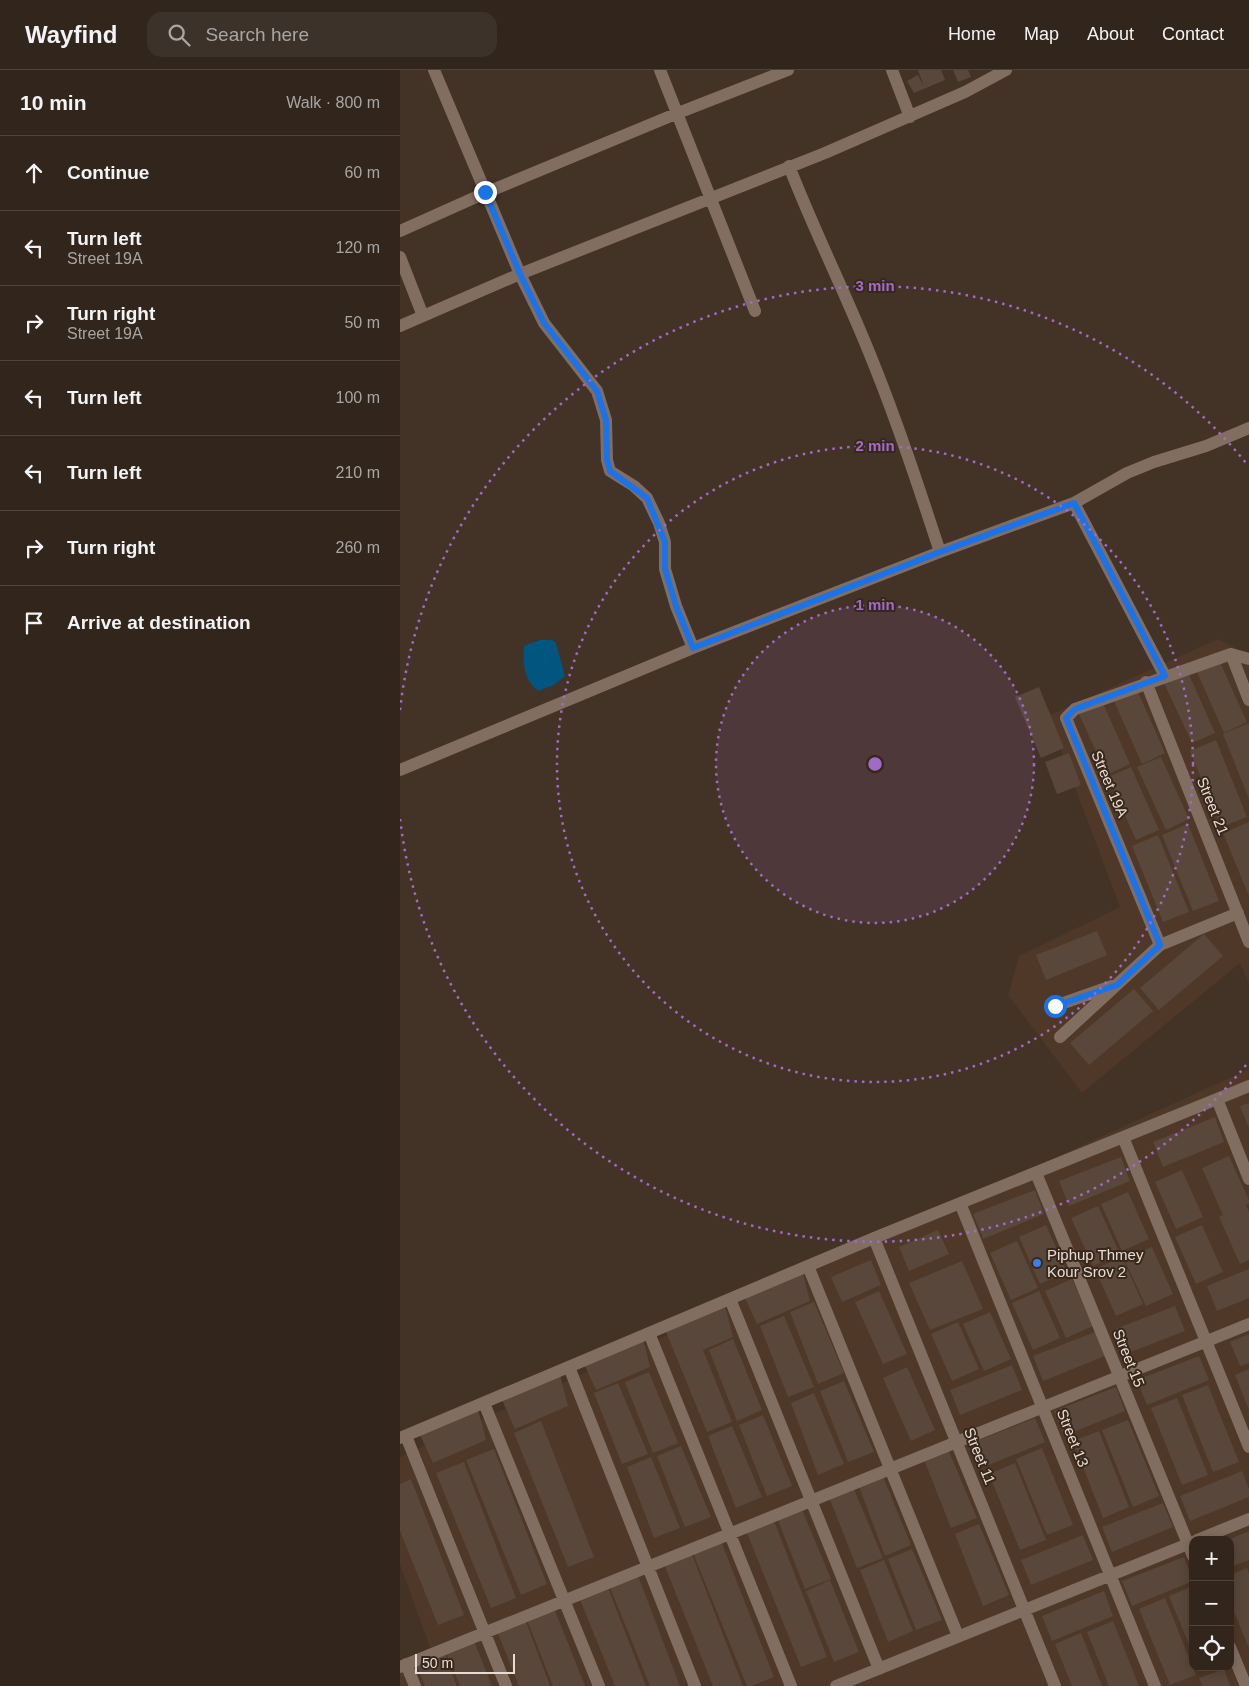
<!DOCTYPE html>
<meta charset="utf-8">
<style>
body{margin:0;font-family:Helvetica,sans-serif;background:#3d3229;color:#f1f3f6}
.controls{position:absolute;right:15px;bottom:15px;display:grid;overflow:hidden;border-radius:10px;box-shadow:0 2px 12px #0003}
.controls button{width:45px;height:45px;display:grid;place-items:center;padding:0;border:0;border-bottom:1px solid #4d433b;background:#32261c;color:#f1f3f6;font:25px sans-serif}
.scale{position:absolute;left:15px;bottom:12px;width:100px;box-sizing:border-box;padding-left:5px;border:2px solid #e7dcd5;border-top:0;font-size:14px;line-height:18px;white-space:nowrap;color:#e7dcd5;-webkit-text-stroke:4px #38281c;paint-order:stroke}
.stop{position:absolute;width:15px;height:15px;margin:-11px;border:4px solid #1a73e8;border-radius:50%;background:#fff}
.stop.end{background:#1a73e8;border-color:#fff;box-shadow:0 1px 5px #0008}
.list{margin:0;padding:0;list-style:none}
h2{display:flex;justify-content:space-between;align-items:center;height:65px;margin:0;padding:0 20px;font-size:21px}
h2 small{font-size:16px;font-weight:400;color:#a8a5a3}
.list li{display:grid;grid-template-columns:32px 1fr auto;gap:15px;align-items:center;box-sizing:border-box;height:75px;padding:0 20px;border-top:1px solid #4d433b}
.list b{display:block;font-size:19px;white-space:nowrap}
.list p{margin:0;font-size:16px;white-space:nowrap;color:#a8a5a3}
.list em{font-size:16px;font-style:normal;color:#a8a5a3}
.icon{flex:none;width:28px;height:28px;fill:none;stroke:currentColor;stroke-width:2;stroke-linecap:round;stroke-linejoin:round}
.map{position:relative;flex:none;width:849px;height:1616px;overflow:hidden}
header{display:flex;align-items:center;gap:30px;box-sizing:border-box;height:70px;padding:0 25px;background:#32261c;border-bottom:1px solid #4d433b}
header strong{font-size:24px}
nav{display:flex;gap:28px;margin-inline-start:auto;font-size:18px}
.search{width:350px;height:45px;background:#3d3229;display:flex;align-items:center;gap:12px;box-sizing:border-box;padding:0 18px;border-radius:15px;color:#a8a5a3;font-size:19px}
main{display:flex}
aside{flex:1;background:#32261c}
.map>svg:first-child{display:block}
</style>
<header>
<strong>Wayfind</strong>
<div class="search"><svg class="icon" aria-label="search" viewBox="0 0 24 24"><circle cx="10" cy="10" r="6"/><path d="M15 15l6 6"/></svg>Search here</div>
<nav><a>Home</a><a>Map</a><a>About</a><a>Contact</a></nav>
</header>
<main>
<aside>
<h2>10 min<small>Walk · 800 m</small></h2>
<ul class="list">
<li><svg class="icon" aria-label="ahead" viewBox="0 0 24 24"><path d="M12 20V5M6 11l6-6 6 6"/></svg><div><b>Continue</b></div><em>60 m</em></li>
<li><svg class="icon" aria-label="left" viewBox="0 0 24 24"><path d="M17 20v-9H6M10 6l-5 5 5 5"/></svg><div><b>Turn left</b><p>Street 19A</p></div><em>120 m</em></li>
<li><svg class="icon" aria-label="right" viewBox="0 0 24 24"><path d="M7 20v-9h11M14 6l5 5-5 5"/></svg><div><b>Turn right</b><p>Street 19A</p></div><em>50 m</em></li>
<li><svg class="icon" aria-label="left" viewBox="0 0 24 24"><path d="M17 20v-9H6M10 6l-5 5 5 5"/></svg><div><b>Turn left</b></div><em>100 m</em></li>
<li><svg class="icon" aria-label="left" viewBox="0 0 24 24"><path d="M17 20v-9H6M10 6l-5 5 5 5"/></svg><div><b>Turn left</b></div><em>210 m</em></li>
<li><svg class="icon" aria-label="right" viewBox="0 0 24 24"><path d="M7 20v-9h11M14 6l5 5-5 5"/></svg><div><b>Turn right</b></div><em>260 m</em></li>
<li><svg class="icon" aria-label="arrive" viewBox="0 0 24 24"><path d="M6 21V4h12l-3 4 3 4H6"/></svg><div><b>Arrive at destination</b></div></li>
</ul>
</aside>
<div class="map">
<svg width="849" height="1616" viewBox="0 0 849 1616">
<rect width="100%" height="100%" fill="#433226"/>
<!-- built -->
<path fill="#4f3827" fill-rule="evenodd" d="M 818,569 L 849,585 L 849,914 L 840,893 L 682,1023 L 608,925 L 619,886 L 720,837 L 648,646 Z
M 849,999 L 849,1616 L 0,1616 L 0,1597 L 32,1583 L 0,1494 L 0,1387 ZM 793,1470 L 830,1470 L 830,1597 L 793,1597 Z"/>
<!-- water -->
<path fill="#00567f" d="M 139,570 L 152,570 L 156,573 L 165,606 L 154,615 L 138,621 C 123,609 123,594 124,576 Z"/>
<!-- building -->
<path fill="#59473b" d="M 518,0 L 541,0 L 545,10 L 514,23 L 507,11 L 518,5 L 524,17 Z
M 553,0 L 568,0 L 571,7 L 558,12 Z
M 819,590 L 847,652 L 824,663 L 796,600 Z
M 787,600 L 815,663 L 792,673 L 763,611 Z
M 639,617 L 664,678 L 641,688 L 615,627 Z
M 737,620 L 765,683 L 742,694 L 714,631 Z
M 702,631 L 730,694 L 707,705 L 678,642 Z
M 849,653 L 849,729 L 823,664 Z
M 816,670 L 847,747 L 821,757 L 790,681 Z
M 669,683 L 681,715 L 657,724 L 645,692 Z
M 761,687 L 789,749 L 766,760 L 737,697 Z
M 731,697 L 759,760 L 736,770 L 708,707 Z
M 849,752 L 849,826 L 823,763 Z
M 788,754 L 819,831 L 793,841 L 762,765 Z
M 758,765 L 789,842 L 763,852 L 732,776 Z
M 697,861 L 707,885 L 646,910 L 636,885 Z
M 804,864 L 823,886 L 759,940 L 740,918 Z
M 734,919 L 753,941 L 689,995 L 670,973 Z
M 849,1033 L 849,1058 L 840,1036 Z
M 815,1047 L 824,1072 L 763,1097 L 753,1072 Z
M 829,1086 L 849,1130 L 849,1133 L 846,1135 L 849,1142 L 849,1190 L 840,1194 L 819,1147 L 823,1145 L 802,1098 Z
M 721,1087 L 730,1111 L 669,1136 L 659,1111 Z
M 782,1100 L 803,1147 L 776,1159 L 755,1112 Z
M 635,1120 L 644,1144 L 583,1169 L 573,1144 Z
M 728,1122 L 749,1169 L 722,1181 L 701,1134 Z
M 698,1136 L 720,1184 L 693,1196 L 671,1148 Z
M 646,1155 L 667,1202 L 640,1214 L 619,1167 Z
M 802,1155 L 823,1202 L 796,1214 L 775,1167 Z
M 538,1160 L 549,1184 L 509,1201 L 499,1177 Z
M 617,1171 L 638,1218 L 611,1230 L 590,1183 Z
M 752,1177 L 773,1224 L 746,1236 L 724,1189 Z
M 722,1187 L 743,1234 L 716,1246 L 695,1199 Z
M 471,1190 L 481,1215 L 442,1232 L 431,1207 Z
M 562,1191 L 583,1239 L 530,1260 L 509,1213 Z
M 849,1199 L 849,1228 L 817,1241 L 807,1216 Z
M 402,1200 L 410,1231 L 357,1254 L 344,1226 Z
M 672,1209 L 693,1256 L 666,1268 L 645,1221 Z
M 479,1221 L 507,1284 L 483,1294 L 455,1232 Z
M 639,1221 L 660,1268 L 633,1280 L 612,1233 Z
M 414,1232 L 444,1303 L 418,1314 L 390,1242 Z
M 325,1236 L 333,1267 L 303,1280 L 332,1352 L 307,1362 L 266,1262 Z
M 775,1236 L 785,1261 L 723,1285 L 713,1260 Z
M 590,1242 L 611,1289 L 584,1301 L 563,1254 Z
M 384,1246 L 414,1317 L 388,1327 L 360,1256 Z
M 558,1252 L 579,1299 L 552,1311 L 531,1264 Z
M 695,1262 L 705,1286 L 643,1311 L 633,1286 Z
M 849,1264 L 849,1293 L 840,1296 L 830,1272 Z
M 243,1268 L 250,1297 L 196,1320 L 184,1294 Z
M 333,1269 L 362,1340 L 337,1351 L 309,1280 Z
M 799,1286 L 809,1310 L 747,1335 L 737,1310 Z
M 612,1295 L 622,1320 L 560,1345 L 550,1320 Z
M 507,1297 L 535,1360 L 511,1371 L 483,1308 Z
M 849,1299 L 849,1340 L 835,1305 Z
M 249,1302 L 278,1373 L 253,1383 L 225,1312 Z
M 160,1305 L 168,1336 L 115,1359 L 102,1330 Z
M 444,1311 L 474,1382 L 448,1392 L 420,1321 Z
M 218,1313 L 248,1384 L 222,1394 L 194,1323 Z
M 808,1315 L 839,1392 L 813,1402 L 782,1325 Z
M 716,1317 L 725,1341 L 664,1366 L 654,1341 Z
M 414,1323 L 444,1394 L 418,1405 L 391,1333 Z
M 777,1328 L 808,1405 L 782,1415 L 751,1338 Z
M 78,1339 L 86,1370 L 33,1393 L 20,1365 Z
M 363,1345 L 392,1416 L 367,1426 L 339,1355 Z
M 635,1348 L 645,1372 L 584,1397 L 574,1372 Z
M 728,1350 L 759,1426 L 733,1437 L 702,1360 Z
M 141,1351 L 194,1487 L 168,1497 L 114,1363 Z
M 332,1356 L 362,1427 L 336,1438 L 308,1366 Z
M 699,1361 L 729,1437 L 703,1448 L 673,1371 Z
M 281,1376 L 311,1447 L 285,1457 L 257,1386 Z
M 547,1377 L 577,1448 L 551,1458 L 523,1387 Z
M 642,1378 L 673,1455 L 647,1465 L 616,1389 Z
M 94,1379 L 147,1514 L 121,1525 L 66,1390 Z
M 251,1387 L 280,1458 L 254,1468 L 227,1397 Z
M 64,1392 L 116,1528 L 91,1538 L 36,1403 Z
M 615,1393 L 646,1470 L 620,1480 L 589,1404 Z
M 842,1401 L 849,1419 L 849,1427 L 790,1451 L 780,1426 Z
M 482,1404 L 511,1475 L 485,1486 L 458,1414 Z
M 11,1409 L 64,1545 L 38,1555 L 0,1461 L 0,1414 Z
M 453,1417 L 483,1488 L 457,1498 L 429,1427 Z
M 763,1433 L 773,1457 L 712,1482 L 702,1457 Z
M 401,1437 L 431,1509 L 405,1519 L 377,1448 Z
M 374,1451 L 427,1587 L 401,1597 L 347,1463 Z
M 579,1454 L 609,1525 L 583,1536 L 555,1464 Z
M 849,1461 L 849,1490 L 830,1497 L 830,1469 Z
M 683,1465 L 693,1490 L 631,1515 L 621,1490 Z
M 321,1471 L 374,1607 L 351,1616 L 347,1616 L 293,1483 Z
M 512,1479 L 542,1550 L 516,1560 L 488,1489 Z
M 291,1482 L 343,1616 L 313,1616 L 264,1494 Z
M 784,1487 L 793,1511 L 732,1536 L 722,1511 Z
M 484,1490 L 513,1561 L 488,1572 L 460,1500 Z
M 847,1498 L 849,1504 L 849,1578 L 830,1532 L 830,1505 Z
M 237,1503 L 280,1616 L 250,1616 L 209,1515 Z
M 430,1510 L 459,1582 L 434,1592 L 406,1521 Z
M 207,1515 L 246,1616 L 215,1616 L 179,1527 Z
M 793,1516 L 793,1584 L 769,1526 Z
M 704,1521 L 713,1546 L 652,1571 L 642,1546 Z
M 765,1528 L 796,1605 L 770,1615 L 739,1539 Z
M 154,1538 L 185,1616 L 153,1616 L 127,1550 Z
M 125,1549 L 150,1616 L 119,1616 L 97,1561 Z
M 713,1551 L 739,1616 L 709,1616 L 687,1562 Z
M 681,1563 L 702,1616 L 672,1616 L 655,1574 Z
M 74,1571 L 92,1616 L 60,1616 L 46,1583 Z
M 45,1584 L 57,1616 L 25,1616 L 17,1596 Z
M 824,1599 L 830,1616 L 802,1616 L 799,1608 Z"/>
<g fill="none" stroke-linecap="round" stroke-linejoin="round">
<!-- minor -->
<path stroke="#826e61" stroke-width="12" d="M 34,0 L 120,204 L 144,253 L 197,321 L 206,350 L 207,390 L 210,401 L 234,416 L 247,428 L 259,453 L 265,472 L 265,499 L 276,536 L 293,578
M 260,0 L 355,241
M 492,0 L 510,47
M 389,96 C 415,163 447,226 473,292 C 498,354 519,418 540,482
M 0,161 L 85,123 L 278,43 L 388,0
M 0,187 L 23,246
M 0,256 L 120,204 L 425,83 L 565,22 L 606,0
M 674,433 L 765,606
M 831,584 L 849,630
M 746,612 L 849,872
M 0,700 L 293,578 L 540,482 L 674,433 L 727,403 L 754,392 L 806,376 L 849,358
M 760,875 L 666,648 L 675,639 L 831,584 L 849,589
M 655,936 L 712,916
M 660,967 L 760,875 L 838,843
M 817,1029 L 849,1109
M 723,1067 L 849,1377
M 636,1103 L 793,1486
M 560,1133 L 755,1616
M 474,1168 L 655,1616
M 408,1196 L 558,1566
M 330,1229 L 479,1599
M 249,1263 L 391,1616
M 169,1297 L 295,1616
M 84,1333 L 199,1616
M 6,1366 L 106,1616
M 0,1368 L 474,1168 L 849,1016
M 797,1470 L 849,1449
M 830,1577 L 846,1616
M 6,1594 L 15,1616
M 0,1597 L 849,1254
M 436,1616 L 793,1472"/>
</g>
<g fill="none" stroke-linecap="round" stroke-linejoin="round">
<!-- route -->
<path stroke="#1a73e8" stroke-width="6" d="M 85,122 L 120,204 L 144,253 L 197,321 L 206,350 L 207,390 L 210,401 L 247,428 L 265,472 L 265,499 L 276,536 L 293,578 L 540,482 L 674,433 L 765,606 L 675,639 L 666,648 L 760,875 L 717,915 L 655,936"/>
</g>
<!-- distance rings -->
<circle cx="475" cy="694" r="159" fill="#a16ac7" fill-opacity=".12"/>
<g fill="none" stroke="#a16ac7" stroke-width="2.5" stroke-dasharray="2.5 5">
<circle cx="475" cy="694" r="159"/>
<circle cx="475" cy="694" r="318"/>
<path d="M846 995A478 478 0 0 1 0 748M0 640A478 478 0 0 1 846 393"/>
</g>
<!-- markers -->
<circle fill="#3f7fe0" stroke="#38281c" stroke-width="2" cx="637" cy="1193" r="5"/>
<g text-anchor="middle" dominant-baseline="central" stroke-width="4" stroke-linejoin="round" paint-order="stroke">
<!-- street labels -->
<g font-size="15" fill="#e7dcd5" stroke="#38281c">
<text transform="translate(710 714) rotate(67)">Street 19A</text>
<text transform="translate(813 736) rotate(68)">Street 21</text>
<text transform="translate(729 1288) rotate(68)">Street 15</text>
<text transform="translate(673 1368) rotate(68)">Street 13</text>
<text transform="translate(580 1386) rotate(68)">Street 11</text>
</g>
<!-- poi labels -->
<g font-size="15" fill="#e7dcd5" stroke="#38281c" text-anchor="start">
<text x="647" y="1184">Piphup Thmey<tspan x="647" dy="17">Kour Srov 2</tspan></text>
</g>
</g>
<circle cx="475" cy="694" r="8" fill="#a16ac7" stroke="#38281c" stroke-width="2.5"/>
<g font-size="15" text-anchor="middle" font-weight="bold" fill="#a16ac7" stroke="#38281c" stroke-width="4" stroke-linejoin="round" paint-order="stroke">
<text x="475" y="221">3 min</text>
<text x="475" y="381">2 min</text>
<text x="475" y="540">1 min</text>
</g>
</svg>
<div class="controls">
<button>+</button>
<button>−</button>
<button><svg class="icon" aria-label="locate" viewBox="0 0 24 24"><circle cx="12" cy="12" r="6"/><path d="M12 2v4M12 18v4M2 12h4M18 12h4"/></svg></button>
</div>
<div class="scale">50 m</div>
<div class="stop" style="left:655px;top:936px"></div>
<div class="stop end" style="left:85px;top:122px"></div>
</div>
</main>
